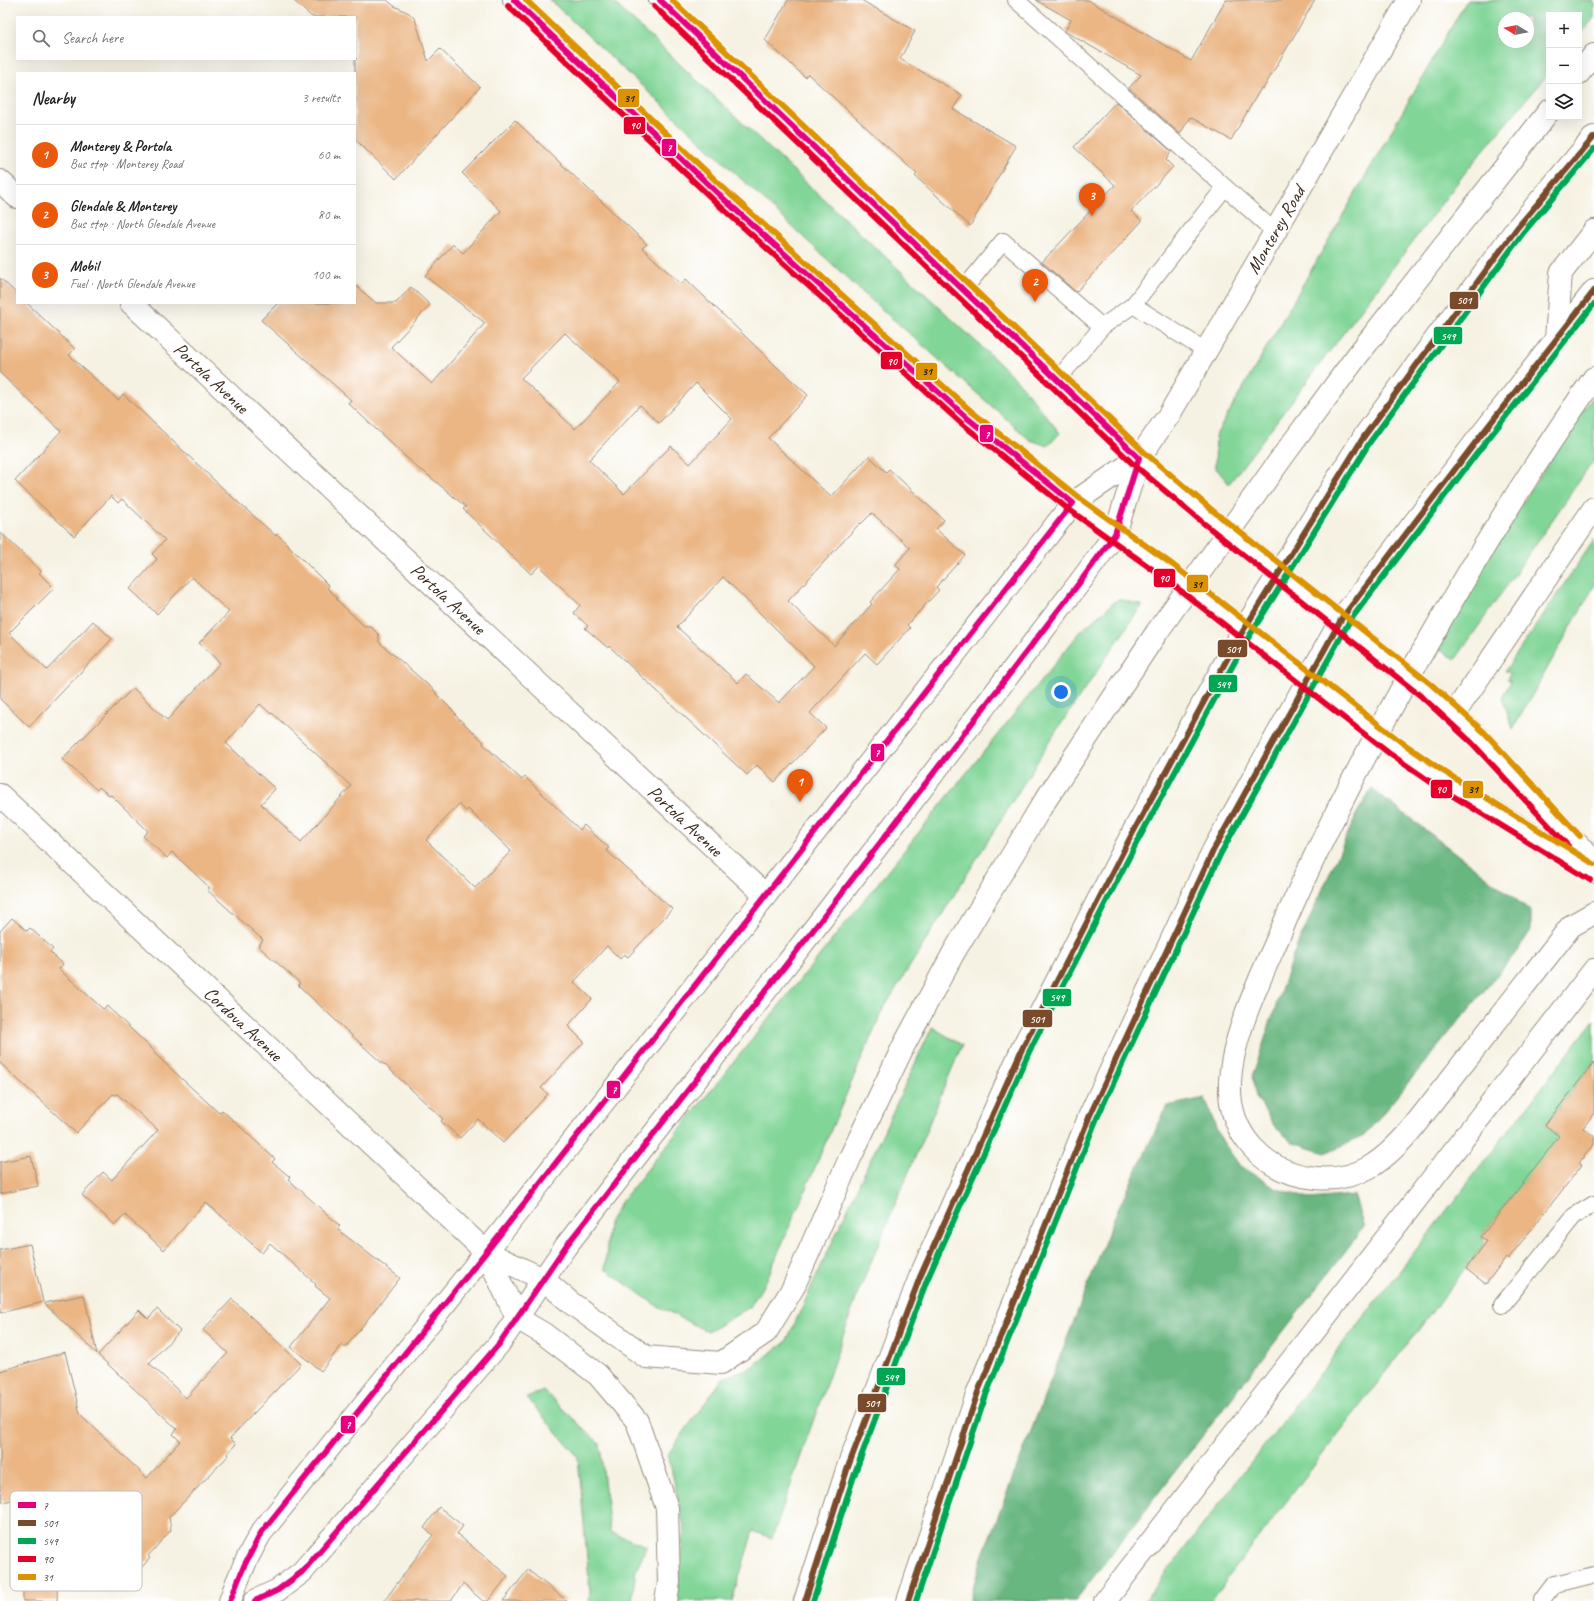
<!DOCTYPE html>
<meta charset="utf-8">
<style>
body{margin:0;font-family:Caveat,sans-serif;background:#f6f6f6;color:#202124}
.controls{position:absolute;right:12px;top:12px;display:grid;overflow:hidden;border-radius:0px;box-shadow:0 4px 16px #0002}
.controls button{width:36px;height:36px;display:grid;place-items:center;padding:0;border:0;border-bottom:1px solid #e0e0e0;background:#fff;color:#202124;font:20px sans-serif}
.compass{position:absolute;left:1498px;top:12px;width:36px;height:36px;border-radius:50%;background:#fff;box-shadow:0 4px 16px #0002;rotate:280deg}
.you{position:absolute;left:1061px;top:692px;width:14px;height:14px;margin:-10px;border:3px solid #fff;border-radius:50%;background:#1a73e8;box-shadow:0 0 0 6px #1a73e833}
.badge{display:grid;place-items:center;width:26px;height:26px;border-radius:50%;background:#ea580c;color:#fff;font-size:13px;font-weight:700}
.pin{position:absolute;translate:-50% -33px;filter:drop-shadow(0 1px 2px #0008)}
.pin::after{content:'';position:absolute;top:21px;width:14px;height:12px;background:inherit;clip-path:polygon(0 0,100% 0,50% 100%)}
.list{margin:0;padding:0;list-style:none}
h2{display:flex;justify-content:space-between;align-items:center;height:52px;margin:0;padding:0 16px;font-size:17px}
h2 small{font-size:13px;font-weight:400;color:#757577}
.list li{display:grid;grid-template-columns:26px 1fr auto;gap:12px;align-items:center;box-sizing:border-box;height:60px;padding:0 16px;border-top:1px solid #e0e0e0}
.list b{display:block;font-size:15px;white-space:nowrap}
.list p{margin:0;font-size:13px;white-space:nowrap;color:#757577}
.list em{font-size:13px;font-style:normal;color:#757577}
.icon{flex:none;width:22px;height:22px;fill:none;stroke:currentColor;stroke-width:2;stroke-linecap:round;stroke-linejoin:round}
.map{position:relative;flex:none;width:1594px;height:1601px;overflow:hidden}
.search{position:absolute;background:#fff;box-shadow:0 4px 16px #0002;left:16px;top:16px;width:340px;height:44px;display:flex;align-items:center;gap:10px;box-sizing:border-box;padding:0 14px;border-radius:0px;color:#757577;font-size:15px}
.panel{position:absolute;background:#fff;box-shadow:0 4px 16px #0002;left:16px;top:72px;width:340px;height:232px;border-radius:0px}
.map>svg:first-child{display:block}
</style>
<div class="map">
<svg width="1594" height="1601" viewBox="0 0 1594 1601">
<rect width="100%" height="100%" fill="#fff"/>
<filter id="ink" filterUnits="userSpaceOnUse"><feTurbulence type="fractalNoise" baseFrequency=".025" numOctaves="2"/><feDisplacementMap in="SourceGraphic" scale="8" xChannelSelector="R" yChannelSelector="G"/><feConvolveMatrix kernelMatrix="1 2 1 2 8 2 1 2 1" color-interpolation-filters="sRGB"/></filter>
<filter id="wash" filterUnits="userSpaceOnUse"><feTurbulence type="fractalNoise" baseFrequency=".012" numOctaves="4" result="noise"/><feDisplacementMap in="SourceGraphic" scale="16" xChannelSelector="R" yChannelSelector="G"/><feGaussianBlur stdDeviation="0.9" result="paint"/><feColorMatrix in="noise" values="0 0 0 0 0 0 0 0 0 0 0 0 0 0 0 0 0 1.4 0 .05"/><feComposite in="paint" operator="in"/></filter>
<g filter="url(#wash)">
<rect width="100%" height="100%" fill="#f6f2e3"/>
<!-- green -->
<path fill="#81d597" stroke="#5e805a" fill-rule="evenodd" d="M 550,0 L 611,0 L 1017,380 L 1060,433 L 1048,446 L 1030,440 L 861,291 Z
M 1467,0 L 1594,0 L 1594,18 L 1579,36 L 1579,15 L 1549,15 L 1549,72 L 1467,170 L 1229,484 L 1215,467 L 1216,435 ZM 1504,18 L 1528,18 L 1528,42 L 1504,42 Z
M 1594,396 L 1594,460 L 1455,660 L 1439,648 L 1470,584 L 1580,414 Z
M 1594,540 L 1594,586 L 1513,729 L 1502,697 L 1511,681 L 1507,679 L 1510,673 L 1505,671 Z
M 1118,599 L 1142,605 L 1055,733 L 882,1011 L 767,1279 L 750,1307 L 708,1332 L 654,1304 L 605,1269 L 609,1223 L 621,1202 L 1081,631 Z
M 1594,1020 L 1594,1062 L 1545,1125 L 1560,1137 L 1481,1236 L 1485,1243 L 1210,1601 L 1144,1601 Z
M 932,1027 L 962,1045 L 858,1293 L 772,1538 L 753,1531 L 732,1601 L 675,1601 L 684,1527 L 668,1454 L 723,1378 L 747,1370 L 786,1342 Z
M 544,1391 L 600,1444 L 610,1532 L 647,1546 L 636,1570 L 632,1601 L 589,1601 L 590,1592 L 578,1457 L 526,1397 Z"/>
<!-- forest -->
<path fill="#68b680" stroke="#52704f" d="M 1372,789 L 1531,911 L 1531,930 L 1518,950 L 1364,1136 L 1325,1153 L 1294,1143 L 1275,1127 L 1256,1097 L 1252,1077 L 1293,955 L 1357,813 Z
M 1205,1098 L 1219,1136 L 1240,1166 L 1275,1188 L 1309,1199 L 1354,1195 L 1364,1227 L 1075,1601 L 969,1601 L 983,1554 L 1114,1218 L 1167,1106 Z"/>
<g id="blocks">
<!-- building -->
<path fill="#ebb684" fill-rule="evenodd" d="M 293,0 L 387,0 L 394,6 L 409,13 L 415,19 L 428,61 L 440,49 L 480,87 L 396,179 L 355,139 L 355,59 L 357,59 L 355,57 L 355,17 L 312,17 Z
M 788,0 L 861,0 L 915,31 L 900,59 L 962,95 L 953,109 L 1016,146 L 970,226 L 915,176 L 917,174 L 808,74 L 805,77 L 765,40 Z
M 1036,0 L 1088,0 L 1191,61 L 1226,0 L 1315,0 L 1263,89 L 1261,88 L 1231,140 L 1190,117 L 1180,134 L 1129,88 L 1141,75 L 1066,32 L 1065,31 L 1071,20 Z
M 1116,102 L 1171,151 L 1166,160 L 1173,167 L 1131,211 L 1142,221 L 1076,292 L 1042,262 L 1115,185 L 1074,147 Z
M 515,120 L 557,160 L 647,244 L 642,248 L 681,284 L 686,279 L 777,367 L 808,395 L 768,438 L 831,497 L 869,456 L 886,472 L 889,469 L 944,520 L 936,529 L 965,555 L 936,587 L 939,590 L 907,625 L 910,628 L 877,664 L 865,653 L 810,713 L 826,728 L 775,782 L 757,765 L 747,775 L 609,646 L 608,648 L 585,628 L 588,626 L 574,613 L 580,605 L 539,566 L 531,574 L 463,509 L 466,507 L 422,470 L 421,471 L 348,403 L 351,400 L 261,320 L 278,303 L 355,303 L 355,285 L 376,303 L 396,303 L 411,287 L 430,305 L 391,347 L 432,384 L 485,323 L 425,276 L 453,244 L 463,253 L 501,211 L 462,173 ZM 565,333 L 620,382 L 575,429 L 521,378 ZM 696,383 L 732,419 L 690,464 L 671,446 L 624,494 L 589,460 L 640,405 L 659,423 ZM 872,513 L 910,548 L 895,565 L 900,569 L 870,602 L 872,604 L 834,646 L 788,601 L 860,523 L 861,524 ZM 723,577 L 814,666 L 779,703 L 746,674 L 738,683 L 677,627 Z
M 0,278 L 17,294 L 17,303 L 27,303 L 75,349 L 69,355 L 118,400 L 123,394 L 231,496 L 276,536 L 277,534 L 329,586 L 327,588 L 338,598 L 336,599 L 364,626 L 370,626 L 379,635 L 379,642 L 436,692 L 436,694 L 456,714 L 455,715 L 484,742 L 483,744 L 522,780 L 525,777 L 580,830 L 584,825 L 609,848 L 606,850 L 672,909 L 628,957 L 624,954 L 620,959 L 607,946 L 574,982 L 592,999 L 568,1026 L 584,1042 L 541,1088 L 548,1094 L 503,1143 L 478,1119 L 460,1138 L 441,1121 L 443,1119 L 384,1064 L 383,1064 L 362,1045 L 298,985 L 300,983 L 258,946 L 263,940 L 207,890 L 210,888 L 172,852 L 167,858 L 143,836 L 148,831 L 111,795 L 110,796 L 99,787 L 97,790 L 62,759 L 133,688 L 167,720 L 220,663 L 199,643 L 229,612 L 192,577 L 157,614 L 130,589 L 157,559 L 152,554 L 165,540 L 122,499 L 118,503 L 111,496 L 74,536 L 15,481 L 61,431 L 0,373 ZM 260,704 L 271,714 L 272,713 L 351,786 L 301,842 L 261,804 L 275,789 L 226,743 ZM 459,804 L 466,811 L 468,809 L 511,851 L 475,888 L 426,840 Z
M 0,532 L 41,571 L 39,573 L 54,588 L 9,633 L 47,670 L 93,621 L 112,639 L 29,727 L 0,699 Z
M 12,918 L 27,931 L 30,928 L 53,949 L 50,952 L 63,964 L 59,969 L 103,1009 L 107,1006 L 155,1052 L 154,1053 L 194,1090 L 219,1113 L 222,1110 L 275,1159 L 272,1162 L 290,1177 L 288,1179 L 340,1226 L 337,1229 L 400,1278 L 345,1348 L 342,1345 L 321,1371 L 291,1347 L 330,1298 L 315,1286 L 316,1284 L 270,1243 L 262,1253 L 206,1202 L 164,1250 L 125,1215 L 115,1225 L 82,1195 L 103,1172 L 112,1180 L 158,1130 L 117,1094 L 115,1095 L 113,1094 L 76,1133 L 0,1063 L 0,931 Z
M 1594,1062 L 1594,1113 L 1583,1128 L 1594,1136 L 1594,1144 L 1579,1163 L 1582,1165 L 1508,1259 L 1506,1257 L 1486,1284 L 1466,1269 L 1487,1241 L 1481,1237 L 1559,1136 L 1545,1125 Z
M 31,1156 L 38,1186 L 0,1194 L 0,1162 Z
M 30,1244 L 43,1302 L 0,1313 L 0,1250 Z
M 84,1295 L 97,1354 L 44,1303 Z
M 232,1299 L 301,1364 L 230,1438 L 236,1444 L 227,1454 L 229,1455 L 169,1517 L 171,1530 L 148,1556 L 150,1558 L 134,1576 L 102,1547 L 58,1564 L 57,1601 L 23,1601 L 23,1570 L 49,1560 L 25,1497 L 3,1502 L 0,1488 L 0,1371 L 65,1352 L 80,1414 L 147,1478 L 180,1441 L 173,1434 L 177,1429 L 98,1355 L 139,1310 L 148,1319 L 157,1309 L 180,1331 L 149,1363 L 186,1398 L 228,1353 L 203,1330 Z
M 439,1507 L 463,1526 L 457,1534 L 508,1576 L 488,1601 L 483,1601 L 463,1584 L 451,1601 L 384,1601 L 433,1535 L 424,1528 Z
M 528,1570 L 567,1601 L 503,1601 Z"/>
</g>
</g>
<g filter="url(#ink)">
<use href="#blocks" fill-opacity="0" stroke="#988e80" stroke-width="1"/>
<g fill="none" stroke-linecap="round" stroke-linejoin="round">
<defs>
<path id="service" d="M 1016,0 L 1275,232
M 964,289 L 1003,241 L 1102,327
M 1133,305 L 1206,351
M 1058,379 L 1102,327 L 1133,305 L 1225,187
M 1502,1305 L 1574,1216 L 1594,1204
M 1542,1601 L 1554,1585 L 1594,1575"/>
<path id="minor" d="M 0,181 L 17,197
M 131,303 L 765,895
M 0,795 L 486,1252"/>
<path id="tertiary" d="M 1139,458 L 1169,415 L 1409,0"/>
<path id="secondary" d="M 514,0 L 727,202 L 966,417 L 1073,503 L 1168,571
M 660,0 L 1139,458 L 1207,516
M 1427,691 L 1478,737 L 1576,843 L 1594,861
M 1395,747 L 1439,778 L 1594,872
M 486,1252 L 517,1318
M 486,1252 L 543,1279
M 230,1601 C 238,1577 248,1555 261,1533 L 486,1252 L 1073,503 L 1139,458
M 255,1601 L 278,1590 L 302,1572 L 499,1344 L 566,1246 L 821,920 L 1083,578 L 1115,534 L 1139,458"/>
<path id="motorway" d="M 1579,73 L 1594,55
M 1556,339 L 1561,273 L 1594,231
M 1594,378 C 1530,469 1472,564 1418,660 C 1367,750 1318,843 1278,938 C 1260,979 1231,1039 1230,1083 C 1228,1134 1264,1173 1316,1178 C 1358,1182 1383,1162 1410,1131 L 1571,926 L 1594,913
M 1454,714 L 1594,508
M 543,1279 L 571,1303 L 646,1357 L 721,1363 L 766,1332 L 793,1288 L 850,1158 L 904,1045 L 954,952 L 1041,807 L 1157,632 L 1283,456 L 1357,356 L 1549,111
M 517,1318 L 544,1334 L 598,1375 L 637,1421 L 667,1508 L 669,1582 L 666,1601
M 805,1601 L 848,1467 L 920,1277 L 1022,1049 L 1130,838 L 1238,639 L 1363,438 L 1517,228 L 1594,137
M 908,1601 L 978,1392 L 1090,1115 L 1214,849 L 1342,618 L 1475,443 L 1594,291
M 1105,1601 L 1594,970"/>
</defs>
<!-- service casing -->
<use href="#service" stroke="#988e80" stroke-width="18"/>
<!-- minor casing -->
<use href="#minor" stroke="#988e80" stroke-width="24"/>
<!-- tertiary casing -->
<use href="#tertiary" stroke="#988e80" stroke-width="24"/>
<!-- secondary casing -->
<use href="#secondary" stroke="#988e80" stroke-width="24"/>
<!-- motorway casing -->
<use href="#motorway" stroke="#988e80" stroke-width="24"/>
<!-- service -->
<use href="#service" stroke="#fff" stroke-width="16"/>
<!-- minor -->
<use href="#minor" stroke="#fff" stroke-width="22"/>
<!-- tertiary -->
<use href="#tertiary" stroke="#fff" stroke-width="22"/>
<!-- secondary -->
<use href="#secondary" stroke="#fff" stroke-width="22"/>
<!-- motorway -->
<use href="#motorway" stroke="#fff" stroke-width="22"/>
<defs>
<path id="secondary-bridge" d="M 1207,516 L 1427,691
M 1168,571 L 1395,747"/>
</defs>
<!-- secondary-bridge casing -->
<use href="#secondary-bridge" stroke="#988e80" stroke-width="24" stroke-linecap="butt"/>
<!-- secondary-bridge -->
<use href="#secondary-bridge" stroke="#fff" stroke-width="22"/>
<defs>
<path id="bus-1" d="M 230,1601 L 244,1566 L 261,1533 L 486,1252 L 1073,503 L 966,417 L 727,202 L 514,0
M 255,1601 L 278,1590 L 302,1572 L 499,1344 L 566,1246 L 821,920 L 1083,578 L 1115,534 L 1139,458 L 660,0"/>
<path id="bus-2" d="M 805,1601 L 848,1467 L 920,1277 L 1022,1049 L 1130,838 L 1238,639 L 1363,438 L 1517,228 L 1594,137
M 908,1601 L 978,1392 L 1090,1115 L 1214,849 L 1342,618 L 1475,443 L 1594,291"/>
<path id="bus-3" d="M 813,1601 L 856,1470 L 927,1280 L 1029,1052 L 1137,842 L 1245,643 L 1370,442 L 1523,233 L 1594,149
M 916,1601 L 986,1395 L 1097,1118 L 1221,853 L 1349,622 L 1481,448 L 1594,304"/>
<path id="bus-4" d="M 508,6 L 722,208 L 961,423 L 1068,509 L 1163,577 L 1390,754 L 1435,785 L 1590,880
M 654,6 L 1133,464 L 1202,522 L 1422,697 L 1472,743 L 1568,846"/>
<path id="bus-5" d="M 526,0 L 732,196 L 971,411 L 1078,497 L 1173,565 L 1400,741 L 1443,771 L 1594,864
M 672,0 L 1144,452 L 1212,510 L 1432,685 L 1484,732 L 1580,836"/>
</defs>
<!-- bus-1 casing -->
<use href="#bus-1" stroke="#fff" stroke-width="9"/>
<!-- bus-2 casing -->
<use href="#bus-2" stroke="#fff" stroke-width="9"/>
<!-- bus-3 casing -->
<use href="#bus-3" stroke="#fff" stroke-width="9"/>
<!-- bus-4 casing -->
<use href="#bus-4" stroke="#fff" stroke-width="9"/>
<!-- bus-5 casing -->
<use href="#bus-5" stroke="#fff" stroke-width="9"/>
<!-- bus-1 -->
<use href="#bus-1" stroke="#e5007d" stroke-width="6"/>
<!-- bus-2 -->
<use href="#bus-2" stroke="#7a4b2a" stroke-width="6"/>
<!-- bus-3 -->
<use href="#bus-3" stroke="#00a651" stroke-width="6"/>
<!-- bus-4 -->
<use href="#bus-4" stroke="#e4002b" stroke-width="6"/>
<!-- bus-5 -->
<use href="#bus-5" stroke="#db9304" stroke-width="6"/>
</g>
</g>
<g text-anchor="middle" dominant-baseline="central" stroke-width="3" stroke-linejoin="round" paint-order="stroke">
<!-- street labels -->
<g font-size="19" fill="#3b2a1e" stroke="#fff">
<text transform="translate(1276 230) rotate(-60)">Monterey Road</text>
<text transform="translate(211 378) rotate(43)">Portola Avenue</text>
<text transform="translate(448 599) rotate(43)">Portola Avenue</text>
<text transform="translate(685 821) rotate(43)">Portola Avenue</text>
<text transform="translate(243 1024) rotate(43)">Cordova Avenue</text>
</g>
</g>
<!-- legend -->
<rect x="10" y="1491" width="132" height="100" rx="6" fill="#fff" stroke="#c4bfbc" stroke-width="1"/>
<rect x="18" y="1502" width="18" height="6" fill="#e5007d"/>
<rect x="18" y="1520" width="18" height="6" fill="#7a4b2a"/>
<rect x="18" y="1538" width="18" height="6" fill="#00a651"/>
<rect x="18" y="1556" width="18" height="6" fill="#e4002b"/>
<rect x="18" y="1574" width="18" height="6" fill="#db9304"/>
<g font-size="11" fill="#3b2a1e">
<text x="43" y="1509">7</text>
<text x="43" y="1527">501</text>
<text x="43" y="1545">549</text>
<text x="43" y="1563">90</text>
<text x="43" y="1581">31</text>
</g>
<g stroke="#fff" stroke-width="1.5">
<rect x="617" y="88" width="23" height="20" rx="4" fill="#db9304"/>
<rect x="623" y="116" width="23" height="19" rx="4" fill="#e4002b"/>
<rect x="661" y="138" width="16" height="19" rx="4" fill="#e5007d"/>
<rect x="1449" y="291" width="30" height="19" rx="4" fill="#7a4b2a"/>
<rect x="1433" y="326" width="30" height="19" rx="4" fill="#00a651"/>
<rect x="880" y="351" width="23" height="19" rx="4" fill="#e4002b"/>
<rect x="915" y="362" width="23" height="19" rx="4" fill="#db9304"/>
<rect x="979" y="424" width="15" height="19" rx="4" fill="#e5007d"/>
<rect x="1153" y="568" width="23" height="20" rx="4" fill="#e4002b"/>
<rect x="1186" y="574" width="23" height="19" rx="4" fill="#db9304"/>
<rect x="1217" y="639" width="31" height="19" rx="4" fill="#7a4b2a"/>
<rect x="1208" y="674" width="30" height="19" rx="4" fill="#00a651"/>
<rect x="870" y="743" width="15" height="19" rx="4" fill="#e5007d"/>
<rect x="1430" y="779" width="23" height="20" rx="4" fill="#e4002b"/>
<rect x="1462" y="780" width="22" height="19" rx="4" fill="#db9304"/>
<rect x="1042" y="988" width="30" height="19" rx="4" fill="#00a651"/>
<rect x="1022" y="1009" width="31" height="19" rx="4" fill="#7a4b2a"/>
<rect x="606" y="1080" width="15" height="19" rx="4" fill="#e5007d"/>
<rect x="876" y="1367" width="30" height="19" rx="4" fill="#00a651"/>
<rect x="857" y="1393" width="30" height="20" rx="4" fill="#7a4b2a"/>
<rect x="340" y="1415" width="16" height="19" rx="4" fill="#e5007d"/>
</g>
<g font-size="11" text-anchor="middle" font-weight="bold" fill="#fff">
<text x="635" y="129">90</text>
<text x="669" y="151">7</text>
<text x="1464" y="304">501</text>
<text x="1448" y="340">549</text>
<text x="892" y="365">90</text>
<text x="987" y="438">7</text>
<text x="1164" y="582">90</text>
<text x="1233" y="653">501</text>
<text x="1223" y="688">549</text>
<text x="877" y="756">7</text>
<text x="1441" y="793">90</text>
<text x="1057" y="1001">549</text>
<text x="1037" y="1023">501</text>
<text x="614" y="1093">7</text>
<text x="891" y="1381">549</text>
<text x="872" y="1407">501</text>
<text x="348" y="1428">7</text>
</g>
<g font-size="11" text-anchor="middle" font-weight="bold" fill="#111">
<text x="629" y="102">31</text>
<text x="927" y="375">31</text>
<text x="1197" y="588">31</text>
<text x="1473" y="793">31</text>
</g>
</svg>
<div class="controls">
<button>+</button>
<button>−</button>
<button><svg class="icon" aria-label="layers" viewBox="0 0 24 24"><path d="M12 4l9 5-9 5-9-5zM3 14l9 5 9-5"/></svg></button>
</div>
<svg class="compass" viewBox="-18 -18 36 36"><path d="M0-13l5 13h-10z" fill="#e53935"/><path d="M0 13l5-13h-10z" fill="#757577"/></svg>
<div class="you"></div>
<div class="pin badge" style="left:800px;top:802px">1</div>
<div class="pin badge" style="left:1035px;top:302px">2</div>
<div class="pin badge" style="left:1092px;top:216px">3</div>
<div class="search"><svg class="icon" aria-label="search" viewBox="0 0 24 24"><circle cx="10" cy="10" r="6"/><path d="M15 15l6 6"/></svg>Search here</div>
<section class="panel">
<h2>Nearby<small>3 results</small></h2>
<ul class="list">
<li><span class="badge">1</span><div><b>Monterey &amp; Portola</b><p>Bus stop · Monterey Road</p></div><em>60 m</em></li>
<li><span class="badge">2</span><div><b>Glendale &amp; Monterey</b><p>Bus stop · North Glendale Avenue</p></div><em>80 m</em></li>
<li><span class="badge">3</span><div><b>Mobil</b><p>Fuel · North Glendale Avenue</p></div><em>100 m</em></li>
</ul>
</section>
</div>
